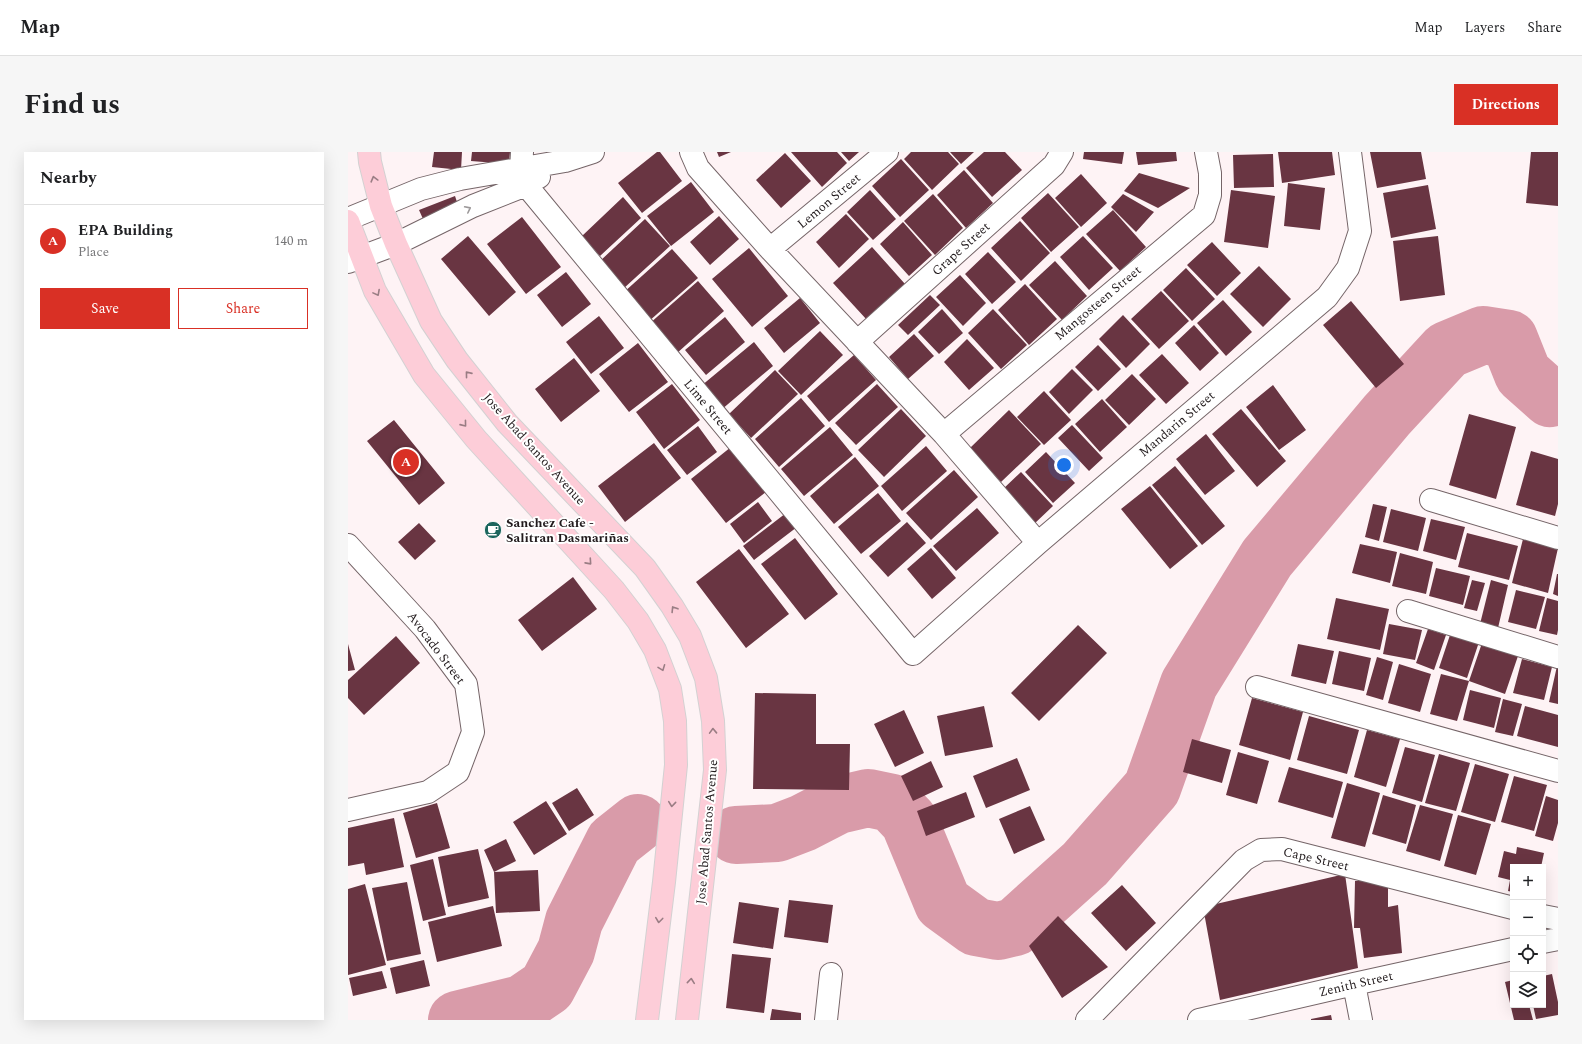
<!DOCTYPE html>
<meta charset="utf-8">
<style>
body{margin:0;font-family:Spectral,serif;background:#f6f6f6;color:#202124}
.controls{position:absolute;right:12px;bottom:12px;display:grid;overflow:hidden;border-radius:0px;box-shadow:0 4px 16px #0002}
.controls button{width:36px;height:36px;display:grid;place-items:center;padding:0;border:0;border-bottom:1px solid #e0e0e0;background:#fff;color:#202124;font:20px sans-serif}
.you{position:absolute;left:716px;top:313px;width:14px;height:14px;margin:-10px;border:3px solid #fff;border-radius:50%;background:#1a73e8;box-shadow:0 0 0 6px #1a73e833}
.badge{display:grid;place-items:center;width:26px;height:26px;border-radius:50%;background:#d93025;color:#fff;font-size:13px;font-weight:700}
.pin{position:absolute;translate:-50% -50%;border:2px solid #fff;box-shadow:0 1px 4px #0006}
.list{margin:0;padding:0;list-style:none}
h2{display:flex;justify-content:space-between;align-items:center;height:52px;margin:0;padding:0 16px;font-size:17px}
h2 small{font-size:13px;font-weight:400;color:#757577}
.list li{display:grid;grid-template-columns:26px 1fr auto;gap:12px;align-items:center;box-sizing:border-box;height:72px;padding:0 16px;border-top:1px solid #e0e0e0}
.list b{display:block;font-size:15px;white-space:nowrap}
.list p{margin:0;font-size:13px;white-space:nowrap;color:#757577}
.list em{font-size:13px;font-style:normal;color:#757577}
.actions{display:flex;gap:8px;padding:12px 16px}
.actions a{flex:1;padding:9px 0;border:1px solid #d93025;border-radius:0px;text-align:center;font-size:14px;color:#d93025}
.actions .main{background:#d93025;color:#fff}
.icon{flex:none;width:22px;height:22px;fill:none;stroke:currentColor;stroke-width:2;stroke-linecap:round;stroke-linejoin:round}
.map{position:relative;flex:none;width:1210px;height:868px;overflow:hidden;border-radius:0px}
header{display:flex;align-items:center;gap:24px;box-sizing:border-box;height:56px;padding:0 20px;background:#fff;border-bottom:1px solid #e0e0e0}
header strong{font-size:19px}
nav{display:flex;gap:22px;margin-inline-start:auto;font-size:14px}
.intro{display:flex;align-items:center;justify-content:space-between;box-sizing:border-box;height:96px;padding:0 24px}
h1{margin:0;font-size:28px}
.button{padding:10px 18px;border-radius:0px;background:#d93025;color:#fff;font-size:14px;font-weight:700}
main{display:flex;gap:24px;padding:0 24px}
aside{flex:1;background:#fff;border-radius:0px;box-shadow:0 4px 16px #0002}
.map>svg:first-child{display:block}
</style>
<header>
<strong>Map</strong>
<nav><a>Map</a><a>Layers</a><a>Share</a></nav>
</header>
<div class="intro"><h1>Find us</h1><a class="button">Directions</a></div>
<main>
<aside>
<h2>Nearby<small></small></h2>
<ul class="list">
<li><span class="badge">A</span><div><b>EPA Building</b><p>Place</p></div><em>140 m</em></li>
</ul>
<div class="actions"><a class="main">Save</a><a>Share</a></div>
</aside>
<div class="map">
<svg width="1210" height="868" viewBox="0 0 1210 868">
<rect width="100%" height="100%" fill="#fef3f5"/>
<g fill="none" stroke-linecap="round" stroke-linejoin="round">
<!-- river -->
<path stroke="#d99ba9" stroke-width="58" d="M 388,683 L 429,681 L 455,671 L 490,653 L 520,646 L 544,651 L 561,669 L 595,751 L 628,775 L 650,779 L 667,775 L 737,712 L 804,636 L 841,532 L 919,406 L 1039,263 L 1099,198 L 1135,183 L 1161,187 L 1175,222 L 1202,246 L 1210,244
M 109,868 L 174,852 L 199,835 L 218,799 L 226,769 L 266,690 L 290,671"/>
</g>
<!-- building -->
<path fill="#693542" d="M 86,0 L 114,0 L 113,18 L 84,15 Z
M 124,0 L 162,0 L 161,12 L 123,9 Z
M 309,0 L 312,0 L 334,29 L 294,61 L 270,31 Z
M 369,0 L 383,0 L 371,5 Z
M 443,0 L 489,0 L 499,11 L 474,35 Z
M 493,0 L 511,0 L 501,9 Z
M 563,0 L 600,0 L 611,12 L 584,38 L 556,7 Z
M 602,0 L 626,0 L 613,12 Z
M 636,0 L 657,0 L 674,18 L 644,45 L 618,16 Z
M 736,0 L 776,0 L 774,12 L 735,7 Z
M 788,0 L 828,0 L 829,9 L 790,13 Z
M 930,0 L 984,0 L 987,23 L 934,31 Z
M 1022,0 L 1073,0 L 1078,27 L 1029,36 Z
M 1183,0 L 1210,0 L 1210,54 L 1178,51 Z
M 437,1 L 463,29 L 433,56 L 408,28 Z
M 925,2 L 926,35 L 886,36 L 885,3 Z
M 553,7 L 581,38 L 552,65 L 524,34 Z
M 616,18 L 645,51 L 618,76 L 589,43 Z
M 791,21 L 842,36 L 810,56 L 776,39 Z
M 733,22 L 759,51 L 733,75 L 707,46 Z
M 343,30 L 366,60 L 323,94 L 299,64 Z
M 940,31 L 977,36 L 972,78 L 936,74 Z
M 1080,33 L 1088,77 L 1043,86 L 1035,41 Z
M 522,38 L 548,67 L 525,88 L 499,60 Z
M 883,38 L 927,44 L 920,96 L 876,90 Z
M 700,41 L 731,75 L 703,100 L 673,66 Z
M 585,42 L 615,76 L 587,103 L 556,69 Z
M 775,42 L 806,60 L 788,80 L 763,55 Z
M 107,44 L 110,53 L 75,67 L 71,58 Z
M 275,45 L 293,66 L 252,104 L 234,84 Z
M 765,58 L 798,95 L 772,119 L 738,82 Z
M 498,62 L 521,87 L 491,116 L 468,90 Z
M 371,64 L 391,87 L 362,113 L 342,90 Z
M 174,65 L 213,115 L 178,142 L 139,92 Z
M 297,67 L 322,94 L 275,137 L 251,110 Z
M 672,69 L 702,101 L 673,129 L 643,96 Z
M 555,70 L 584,103 L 561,124 L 532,92 Z
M 120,84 L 168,140 L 141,164 L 93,107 Z
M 735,84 L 765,116 L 741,138 L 712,105 Z
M 1090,84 L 1097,143 L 1052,149 L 1045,89 Z
M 864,90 L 893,121 L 869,144 L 839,113 Z
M 524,95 L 557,132 L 519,168 L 485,131 Z
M 401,96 L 440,144 L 404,175 L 364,127 Z
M 324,97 L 350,126 L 300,170 L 275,141 Z
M 640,100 L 668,130 L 644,152 L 617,122 Z
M 707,109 L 739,144 L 714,168 L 681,133 Z
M 911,114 L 943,147 L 915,175 L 882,142 Z
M 838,116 L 867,147 L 844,169 L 815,138 Z
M 218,120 L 243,152 L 214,175 L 189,143 Z
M 612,123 L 638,151 L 615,174 L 588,145 Z
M 350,129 L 376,159 L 328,202 L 301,172 Z
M 677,132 L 709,167 L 681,193 L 650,158 Z
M 813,139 L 841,169 L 811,197 L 783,167 Z
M 582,143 L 592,153 L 560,183 L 550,173 Z
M 452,146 L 472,171 L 436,201 L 416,176 Z
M 875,148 L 904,180 L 878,204 L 849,171 Z
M 1003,149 L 1056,212 L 1028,236 L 975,173 Z
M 594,157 L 615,181 L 591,202 L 570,180 Z
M 645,157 L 679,193 L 653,217 L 620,181 Z
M 775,163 L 802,192 L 778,216 L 751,187 Z
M 251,164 L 276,196 L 243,222 L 218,190 Z
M 377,165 L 397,190 L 358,223 L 337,198 Z
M 846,173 L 871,201 L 852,219 L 827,191 Z
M 472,179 L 495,203 L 453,243 L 430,219 Z
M 566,182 L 586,204 L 560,227 L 541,205 Z
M 619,187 L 646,216 L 621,238 L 596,210 Z
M 406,190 L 425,214 L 373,258 L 353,234 Z
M 290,191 L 320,230 L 281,260 L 251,222 Z
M 750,193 L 773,217 L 750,239 L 727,215 Z
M 814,202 L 841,231 L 818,252 L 791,223 Z
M 506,203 L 528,228 L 481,270 L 459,244 Z
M 226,206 L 252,239 L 213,270 L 187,237 Z
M 724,217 L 745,238 L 721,262 L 701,240 Z
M 427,218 L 450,242 L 403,286 L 381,262 Z
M 784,222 L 808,247 L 781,273 L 757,248 Z
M 324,232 L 352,268 L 316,297 L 288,260 Z
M 529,232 L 550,255 L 508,293 L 487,271 Z
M 925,233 L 958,278 L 931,298 L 898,255 Z
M 696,239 L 723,268 L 696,293 L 669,265 Z
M 453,246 L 477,274 L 431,315 L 407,287 Z
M 754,247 L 779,275 L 752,300 L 727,272 Z
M 553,257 L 578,284 L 536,325 L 510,298 Z
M 893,257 L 938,309 L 909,335 L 864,282 Z
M 661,258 L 693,292 L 653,330 L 622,296 Z
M 1121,262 L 1168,275 L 1148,347 L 1101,333 Z
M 46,268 L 97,331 L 71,353 L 19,289 Z
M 724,273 L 755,306 L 741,319 L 710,286 Z
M 350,274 L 369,300 L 339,323 L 319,298 Z
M 482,275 L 505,303 L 456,344 L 433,317 Z
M 858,282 L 887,319 L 857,343 L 828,307 Z
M 306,291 L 333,326 L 277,370 L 250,334 Z
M 578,294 L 599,319 L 554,359 L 533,334 Z
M 383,295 L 418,340 L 378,371 L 343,327 Z
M 1183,299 L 1210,307 L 1210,352 L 1207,364 L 1168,353 Z
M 698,300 L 727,331 L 705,351 L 677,320 Z
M 507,305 L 531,334 L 486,372 L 462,344 Z
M 827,314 L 877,374 L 854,393 L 804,333 Z
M 606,318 L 630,345 L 583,388 L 558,361 Z
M 673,320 L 705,354 L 685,373 L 654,338 Z
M 802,334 L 850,394 L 822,417 L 773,357 Z
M 530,341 L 553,369 L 513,402 L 490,375 Z
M 410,350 L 424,369 L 396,391 L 382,372 Z
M 1025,352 L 1039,355 L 1031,389 L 1017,385 Z
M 629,356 L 651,381 L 608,419 L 585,394 Z
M 1043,357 L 1078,366 L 1070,399 L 1035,390 Z
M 442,358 L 453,372 L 406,408 L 395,394 Z
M 1083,367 L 1117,375 L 1108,408 L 1075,399 Z
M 559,370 L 578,391 L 540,425 L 521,404 Z
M 71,371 L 88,389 L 67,408 L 50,390 Z
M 1119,381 L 1170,394 L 1161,428 L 1110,415 Z
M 447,386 L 490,442 L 457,468 L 413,412 Z
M 1175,387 L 1210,396 L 1200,441 L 1164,431 Z
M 1012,392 L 1049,400 L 1042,431 L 1004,421 Z
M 583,396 L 608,426 L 584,447 L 559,417 Z
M 391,397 L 441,462 L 398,496 L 348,430 Z
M 1052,401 L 1085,410 L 1078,442 L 1044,434 Z
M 1088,416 L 1122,424 L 1115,453 L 1081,444 Z
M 1209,422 L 1210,422 L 1210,444 L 1205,442 Z
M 225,425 L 249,457 L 194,499 L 170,468 Z
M 1124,428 L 1137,431 L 1129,459 L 1116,456 Z
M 1143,428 L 1160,433 L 1150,476 L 1132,472 Z
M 1168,438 L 1197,445 L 1188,477 L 1160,470 Z
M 988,446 L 1041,457 L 1032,498 L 979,487 Z
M 1199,446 L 1210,449 L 1210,478 L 1209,483 L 1191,479 Z
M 1041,472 L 1074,478 L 1067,508 L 1035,502 Z
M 730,473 L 759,501 L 691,569 L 663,541 Z
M 1080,477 L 1098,483 L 1086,518 L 1068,511 Z
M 1104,477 L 1132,487 L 1119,526 L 1091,516 Z
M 48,484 L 72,511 L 16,563 L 0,546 L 0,528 Z
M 1134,491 L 1170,504 L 1157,542 L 1121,529 Z
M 0,492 L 7,518 L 0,519 Z
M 950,492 L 986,499 L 978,532 L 943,524 Z
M 991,499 L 1023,506 L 1016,539 L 984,532 Z
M 1029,505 L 1045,510 L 1035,548 L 1018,543 Z
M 1174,507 L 1204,515 L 1196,548 L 1165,541 Z
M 1051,512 L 1083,522 L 1072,560 L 1040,551 Z
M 1209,514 L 1210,514 L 1210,552 L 1201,550 Z
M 1093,522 L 1121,529 L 1109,569 L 1082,562 Z
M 1122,538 L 1153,546 L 1146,576 L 1115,568 Z
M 407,541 L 468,542 L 468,592 L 502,592 L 501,638 L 405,637 Z
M 904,546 L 955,560 L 942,608 L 891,593 Z
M 1155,547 L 1174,552 L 1165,584 L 1147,580 Z
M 636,554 L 645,595 L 597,604 L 589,564 Z
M 1177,554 L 1210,563 L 1210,595 L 1169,584 Z
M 556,558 L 576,601 L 547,615 L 526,572 Z
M 961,564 L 1011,578 L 999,622 L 949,608 Z
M 1019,578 L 1052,587 L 1038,635 L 1006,625 Z
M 844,587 L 883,598 L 874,631 L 835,620 Z
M 1057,595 L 1087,603 L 1074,650 L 1044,641 Z
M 890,600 L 921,609 L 909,652 L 878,643 Z
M 1091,602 L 1122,611 L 1108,659 L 1077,651 Z
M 669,606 L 682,638 L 638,656 L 625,624 Z
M 583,609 L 595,635 L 565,649 L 553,624 Z
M 1127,612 L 1161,622 L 1147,670 L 1113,660 Z
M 941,615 L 995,630 L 985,666 L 930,650 Z
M 1166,624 L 1199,633 L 1186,679 L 1153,670 Z
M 999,631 L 1032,641 L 1017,695 L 983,686 Z
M 229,636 L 246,663 L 221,679 L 204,651 Z
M 618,640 L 627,665 L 578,684 L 569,659 Z
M 1035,643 L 1068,653 L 1058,692 L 1024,682 Z
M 1198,644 L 1210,648 L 1210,671 L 1205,689 L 1187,684 Z
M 198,649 L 219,682 L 186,703 L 165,670 Z
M 89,651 L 102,696 L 68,706 L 55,661 Z
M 1072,653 L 1105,662 L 1092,709 L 1058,699 Z
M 682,654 L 697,688 L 666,702 L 651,667 Z
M 1110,663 L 1143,672 L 1128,723 L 1096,714 Z
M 46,666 L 56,715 L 18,723 L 16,711 L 0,714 L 0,676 Z
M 158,687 L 168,709 L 146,720 L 136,698 Z
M 1169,695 L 1196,701 L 1193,715 L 1165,715 L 1165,740 L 1160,739 L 1162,728 L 1150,725 L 1156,699 L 1168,702 Z
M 130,697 L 141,746 L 100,755 L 90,705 Z
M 85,707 L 98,763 L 75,769 L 62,713 Z
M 190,718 L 192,759 L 148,761 L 146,720 Z
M 997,722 L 1010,816 L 872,848 L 855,755 Z
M 1007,729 L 1040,729 L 1040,755 L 1050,753 L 1054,801 L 1016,806 L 1012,776 L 1006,776 Z
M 59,730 L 73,802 L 39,809 L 24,736 Z
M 17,732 L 38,813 L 0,823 L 0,737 Z
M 774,733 L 808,771 L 778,799 L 743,761 Z
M 441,748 L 485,753 L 480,791 L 436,785 Z
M 391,750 L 431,756 L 425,797 L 385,791 Z
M 145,754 L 154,794 L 89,810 L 80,770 Z
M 710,764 L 760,815 L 714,846 L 681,794 Z
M 384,802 L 423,806 L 416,861 L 378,856 Z
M 76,808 L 82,834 L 48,842 L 42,816 Z
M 34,819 L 39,836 L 5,844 L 1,826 Z
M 1204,822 L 1210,850 L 1210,863 L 1188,867 L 1185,853 L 1195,853 L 1195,824 Z
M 1165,828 L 1165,853 L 1181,853 L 1185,868 L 1166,868 L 1157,830 Z
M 424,857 L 453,861 L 453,868 L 422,868 Z
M 983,863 L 984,868 L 963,868 L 963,867 Z"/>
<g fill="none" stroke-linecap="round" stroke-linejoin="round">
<defs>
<path id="minor" d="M 174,0 L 173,18 L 178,33 L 565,502 L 690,391 L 979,145 L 1000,116 L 1012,79 L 1002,0
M 343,0 L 350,16 L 422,97 L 596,282 L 690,391
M 0,67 L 73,37 L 112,27 L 217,9 L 245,0
M 422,97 L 539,0
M 0,110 L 48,92 L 125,54 L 178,33 L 191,25
M 509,190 L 706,13 L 714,0
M 596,282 L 856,63 L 862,43 L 862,21 L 858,0
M 1083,348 L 1210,386
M 0,393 L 77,477 L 118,532 L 125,580 L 110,620 L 80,640 L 0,658
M 1060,459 L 1210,505
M 909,535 L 1210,619
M 1195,764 L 1210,767
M 1195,790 L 1210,787
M 1006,832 L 1013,868
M 478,868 L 483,822
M 739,868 L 896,708 L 913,698 L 934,697 L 1165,756
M 851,868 L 1006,832 L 1165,797"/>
<path id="major" d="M 21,0 L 22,10 L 33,54 L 48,92 L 83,169 L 109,208 L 159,271 L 297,416 L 324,454 L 342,484 L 358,526 L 365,569 L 367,618 L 339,868
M 0,69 L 27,139 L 76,223 L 128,287 L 266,438 L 290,469 L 307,498 L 322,537 L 327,569 L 328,613 L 316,730 L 299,868"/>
</defs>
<!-- minor casing -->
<use href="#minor" stroke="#756568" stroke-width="24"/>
<!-- major casing -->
<use href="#major" stroke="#d3d1d2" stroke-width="24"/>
<!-- minor -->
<use href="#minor" stroke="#fff" stroke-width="22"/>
<!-- major -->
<use href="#major" stroke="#fdcdd8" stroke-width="22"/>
</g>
<!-- one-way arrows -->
<defs><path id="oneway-chevron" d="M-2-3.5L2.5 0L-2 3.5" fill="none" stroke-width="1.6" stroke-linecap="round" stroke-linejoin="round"/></defs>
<g stroke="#9a7d84">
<use href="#oneway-chevron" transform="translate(26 27) rotate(-105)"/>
<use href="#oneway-chevron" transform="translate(29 141) rotate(62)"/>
<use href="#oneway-chevron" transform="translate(120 222) rotate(-129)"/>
<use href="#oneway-chevron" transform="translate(116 272) rotate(51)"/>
<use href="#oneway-chevron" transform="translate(241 410) rotate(48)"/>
<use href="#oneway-chevron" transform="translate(326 457) rotate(-122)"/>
<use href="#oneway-chevron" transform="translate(314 516) rotate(69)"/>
<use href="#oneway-chevron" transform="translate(365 579) rotate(-92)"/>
<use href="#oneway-chevron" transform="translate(324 652) rotate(96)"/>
<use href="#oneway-chevron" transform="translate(311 768) rotate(97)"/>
<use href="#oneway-chevron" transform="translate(343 829) rotate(-84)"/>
</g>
<use stroke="#9c9899" href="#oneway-chevron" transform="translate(120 57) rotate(-27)"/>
<!-- icons -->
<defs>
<symbol id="cafe-disc" viewBox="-11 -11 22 22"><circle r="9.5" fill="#1b655d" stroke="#fff"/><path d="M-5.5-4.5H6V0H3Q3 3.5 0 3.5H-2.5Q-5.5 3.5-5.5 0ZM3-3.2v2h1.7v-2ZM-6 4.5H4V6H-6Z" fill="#fff"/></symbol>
</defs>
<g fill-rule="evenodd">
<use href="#cafe-disc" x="135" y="368" width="20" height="20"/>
</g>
<g text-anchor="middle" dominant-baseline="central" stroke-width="4" stroke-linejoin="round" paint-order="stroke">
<!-- street labels -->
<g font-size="13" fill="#221b1d" stroke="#fff">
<text transform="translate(481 49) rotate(-40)">Lemon Street</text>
<text transform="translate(613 97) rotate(-42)">Grape Street</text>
<text transform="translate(750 151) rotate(-40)">Mangosteen Street</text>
<text transform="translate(360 255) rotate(50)">Lime Street</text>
<text transform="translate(829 272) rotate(-40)">Mandarin Street</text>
<text transform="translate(186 297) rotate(48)">Jose Abad Santos Avenue</text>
<text transform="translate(88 496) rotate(53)">Avocado Street</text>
<text transform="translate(359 680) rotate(-85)">Jose Abad Santos Avenue</text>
<text transform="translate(968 707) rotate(13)">Cape Street</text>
<text transform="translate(1008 832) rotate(-13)">Zenith Street</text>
</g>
<!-- poi labels -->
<g font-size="13" font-weight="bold" fill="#221b1d" stroke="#fff" text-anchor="start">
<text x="158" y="371">Sanchez Cafe -<tspan x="158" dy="15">Salitran Dasmariñas</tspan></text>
</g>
</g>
</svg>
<div class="controls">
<button>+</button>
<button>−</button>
<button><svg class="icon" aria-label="locate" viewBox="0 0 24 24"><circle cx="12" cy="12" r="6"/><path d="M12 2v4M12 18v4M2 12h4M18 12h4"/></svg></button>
<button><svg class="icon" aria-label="layers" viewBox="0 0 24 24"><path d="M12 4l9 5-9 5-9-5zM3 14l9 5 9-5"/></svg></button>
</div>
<div class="you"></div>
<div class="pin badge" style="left:58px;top:310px">A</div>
</div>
</main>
